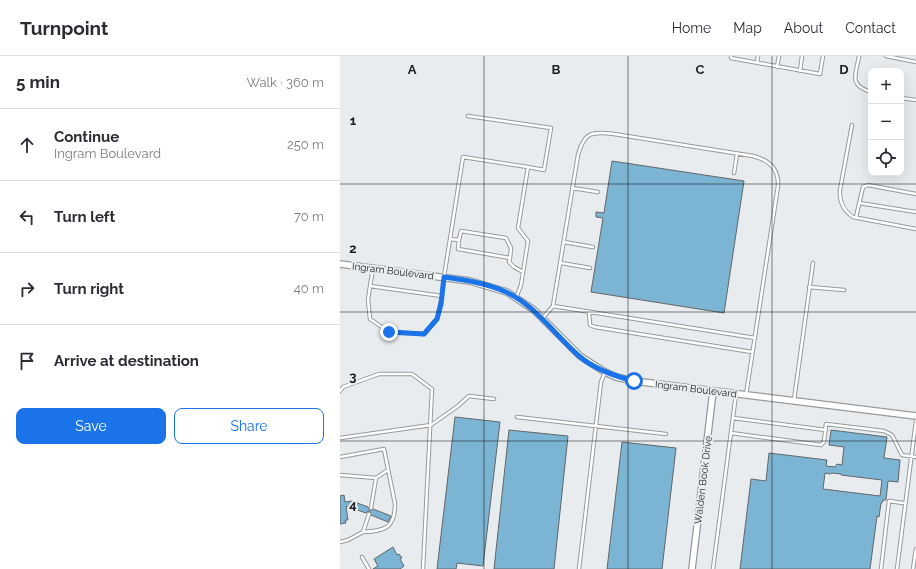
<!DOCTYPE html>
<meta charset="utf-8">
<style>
body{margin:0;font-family:Raleway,sans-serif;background:#f2f2f3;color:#2b2b33}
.controls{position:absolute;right:12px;top:12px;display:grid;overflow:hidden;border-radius:8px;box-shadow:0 4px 16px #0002}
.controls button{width:36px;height:36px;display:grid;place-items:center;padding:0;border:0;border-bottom:1px solid #e1e1e2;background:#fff;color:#2b2b33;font:20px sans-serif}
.stop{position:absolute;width:12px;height:12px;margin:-9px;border:3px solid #1a73e8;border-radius:50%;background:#fff}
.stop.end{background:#1a73e8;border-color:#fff;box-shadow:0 1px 4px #0008}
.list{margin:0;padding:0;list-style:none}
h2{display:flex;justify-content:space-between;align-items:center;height:52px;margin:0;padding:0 16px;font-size:17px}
h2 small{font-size:13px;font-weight:400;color:#7c7c81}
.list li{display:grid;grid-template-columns:26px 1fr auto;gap:12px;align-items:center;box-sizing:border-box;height:72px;padding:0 16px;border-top:1px solid #e1e1e2}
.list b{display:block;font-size:15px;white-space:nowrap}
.list p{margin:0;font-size:13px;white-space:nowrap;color:#7c7c81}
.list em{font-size:13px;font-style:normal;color:#7c7c81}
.actions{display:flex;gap:8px;padding:12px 16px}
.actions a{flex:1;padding:9px 0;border:1px solid #1a73e8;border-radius:8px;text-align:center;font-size:14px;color:#1a73e8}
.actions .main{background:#1a73e8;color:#fff}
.icon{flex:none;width:22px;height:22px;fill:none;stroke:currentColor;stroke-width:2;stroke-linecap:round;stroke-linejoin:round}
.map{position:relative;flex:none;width:576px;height:513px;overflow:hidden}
header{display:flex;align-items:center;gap:24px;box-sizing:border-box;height:56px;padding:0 20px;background:#fff;border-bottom:1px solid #e1e1e2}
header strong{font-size:19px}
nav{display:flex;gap:22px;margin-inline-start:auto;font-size:14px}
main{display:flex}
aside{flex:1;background:#fff}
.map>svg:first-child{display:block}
</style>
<header>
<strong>Turnpoint</strong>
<nav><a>Home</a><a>Map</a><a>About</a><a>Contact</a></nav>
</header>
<main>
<aside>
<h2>5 min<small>Walk · 360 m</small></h2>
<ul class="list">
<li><svg class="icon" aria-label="ahead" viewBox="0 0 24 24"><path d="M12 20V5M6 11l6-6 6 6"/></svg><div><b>Continue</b><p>Ingram Boulevard</p></div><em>250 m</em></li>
<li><svg class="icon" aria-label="left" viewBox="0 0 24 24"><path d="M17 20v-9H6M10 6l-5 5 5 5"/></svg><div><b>Turn left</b></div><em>70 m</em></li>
<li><svg class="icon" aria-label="right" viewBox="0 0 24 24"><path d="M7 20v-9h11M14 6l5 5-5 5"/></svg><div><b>Turn right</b></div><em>40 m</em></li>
<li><svg class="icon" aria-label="arrive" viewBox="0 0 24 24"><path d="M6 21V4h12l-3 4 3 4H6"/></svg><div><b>Arrive at destination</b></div></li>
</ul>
<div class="actions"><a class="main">Save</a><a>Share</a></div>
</aside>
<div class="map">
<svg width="576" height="513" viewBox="0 0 576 513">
<rect width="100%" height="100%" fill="#e8ecef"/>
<!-- building -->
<path fill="#7cb4d3" stroke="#626668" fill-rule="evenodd" d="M 272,105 L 404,125 L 384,257 L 251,236 L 263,162 L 256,161 L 256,156 L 264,157 Z
M 115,361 L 160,366 L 143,510 L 117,507 L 116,513 L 97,513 Z
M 169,374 L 228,380 L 214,513 L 154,513 Z
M 491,374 L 547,381 L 544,402 L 560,404 L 558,426 L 548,425 L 546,444 L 543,444 L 542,447 L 541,447 L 539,461 L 537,460 L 530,513 L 400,513 L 411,423 L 426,425 L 429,397 L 487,404 L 486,410 L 495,411 L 497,408 L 502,409 L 504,391 L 489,389 ZM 485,417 L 490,418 L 492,417 L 501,418 L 501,419 L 542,424 L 540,440 L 483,433 Z
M 282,386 L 336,392 L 322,513 L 267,513 Z
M 4,439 L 5,446 L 12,445 L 28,451 L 30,455 L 33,453 L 51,460 L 48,466 L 31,459 L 30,456 L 28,455 L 26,457 L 6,450 L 8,464 L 5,464 L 6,467 L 0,468 L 0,440 Z
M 53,491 L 57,499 L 59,498 L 62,502 L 60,503 L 64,510 L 60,513 L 33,513 L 38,510 L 34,503 Z"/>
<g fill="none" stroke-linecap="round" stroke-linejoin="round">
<defs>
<path id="service" d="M 391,0 L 391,2 L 480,18 L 483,0
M 519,0 C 516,19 508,29 531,36
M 546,0 L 576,6
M 417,7 L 418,0
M 437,11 L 439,0
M 460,15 L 462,0
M 561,42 L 576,44
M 128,60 L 211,72 L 204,114 L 188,111
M 512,69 L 500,134 C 499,146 503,154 513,161 L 576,173
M 394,117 L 397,98
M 232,132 L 258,136
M 519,147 L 576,156
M 516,161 L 523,131 L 528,129 L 576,138
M 110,183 L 119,184 L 121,175 L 166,182 L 171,192 L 170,202 L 118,193 L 119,184
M 224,186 L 253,191
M 170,202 L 169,206 L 174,211 L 183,216
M 221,207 L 250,212
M 33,213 L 30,230 L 102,240 L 104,221 L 123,101 L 188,111 L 178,172 L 188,185 L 181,229 L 176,242
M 30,230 L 28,244 L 30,263 L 49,276 L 84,278 L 97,263 L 102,240
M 469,231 L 504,234
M 213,250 L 415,282
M 249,256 L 250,269 L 255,271 L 412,296
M 202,263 L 213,250 L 238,99 C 244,76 252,75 274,78 L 413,100 C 429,104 439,113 438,130 L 406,339
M 0,335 L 3,331 L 39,318 L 72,318 L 92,333 L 83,513
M 454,344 L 473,207
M 177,361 L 326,378
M 393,362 L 486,374
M 391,377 L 481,389 L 484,386 L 486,368 L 544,375 L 552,379 L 562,399 L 576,401
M 0,382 L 91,369 L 118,350 L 129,340 L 154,343
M 0,401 L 44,393 L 55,448 C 55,472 45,475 23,476
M 0,419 L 36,422
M 31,452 L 36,422 L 48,414
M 0,486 L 8,484 L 23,476 L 29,458
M 22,501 L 29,513
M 239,513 L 261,326 L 265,316
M 373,513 L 396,338
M 541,513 L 549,445 L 563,447
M 557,513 L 576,365
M 573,513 L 576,493"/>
<path id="minor" d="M 0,208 L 130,225 L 167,236 L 194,254 L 240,300 L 265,316 L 276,321 L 294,325 L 576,360
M 352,513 L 373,335"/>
</defs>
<!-- service casing -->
<use href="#service" stroke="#969a9d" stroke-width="4.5"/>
<!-- minor casing -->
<use href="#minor" stroke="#969a9d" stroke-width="8"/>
<!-- service -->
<use href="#service" stroke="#fff" stroke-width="2.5"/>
<!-- minor -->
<use href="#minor" stroke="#fff" stroke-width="5.5"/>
</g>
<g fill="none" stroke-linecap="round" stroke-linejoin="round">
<!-- route -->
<path stroke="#1a73e8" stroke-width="5" d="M 49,276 L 84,278 L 97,263 L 101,248 L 104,221 C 125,224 146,227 166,236 C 195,249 215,279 239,300 C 254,313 274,320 294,325"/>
</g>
<!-- grid -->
<path fill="none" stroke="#1c1e1f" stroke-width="1" stroke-opacity="0.55" d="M 144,0 L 144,513M 288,0 L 288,513M 432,0 L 432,513M 0,128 L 576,128M 0,256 L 576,256M 0,385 L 576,385"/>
<g text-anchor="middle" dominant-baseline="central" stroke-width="4" stroke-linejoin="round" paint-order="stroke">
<!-- street labels -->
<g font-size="10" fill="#1c1e1f" stroke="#e8ecef">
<text transform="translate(53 215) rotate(7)">Ingram Boulevard</text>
<text transform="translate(356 333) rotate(7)">Ingram Boulevard</text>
<text transform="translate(363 424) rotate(-83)">Walden Book Drive</text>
</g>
</g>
<g font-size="13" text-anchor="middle" font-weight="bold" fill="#1c1e1f" stroke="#e8ecef" stroke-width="4" stroke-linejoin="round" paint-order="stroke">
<text x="72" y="18">A</text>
<text x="216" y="18">B</text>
<text x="360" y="18">C</text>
<text x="504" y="18">D</text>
<text x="13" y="69">1</text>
<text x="13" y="197">2</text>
<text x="13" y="325">3</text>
<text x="13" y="453">4</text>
</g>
</svg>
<div class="controls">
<button>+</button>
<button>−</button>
<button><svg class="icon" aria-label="locate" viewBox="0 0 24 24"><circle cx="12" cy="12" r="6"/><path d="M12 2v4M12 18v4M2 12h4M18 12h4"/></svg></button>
</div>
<div class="stop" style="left:294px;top:325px"></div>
<div class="stop end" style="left:49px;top:276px"></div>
</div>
</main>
